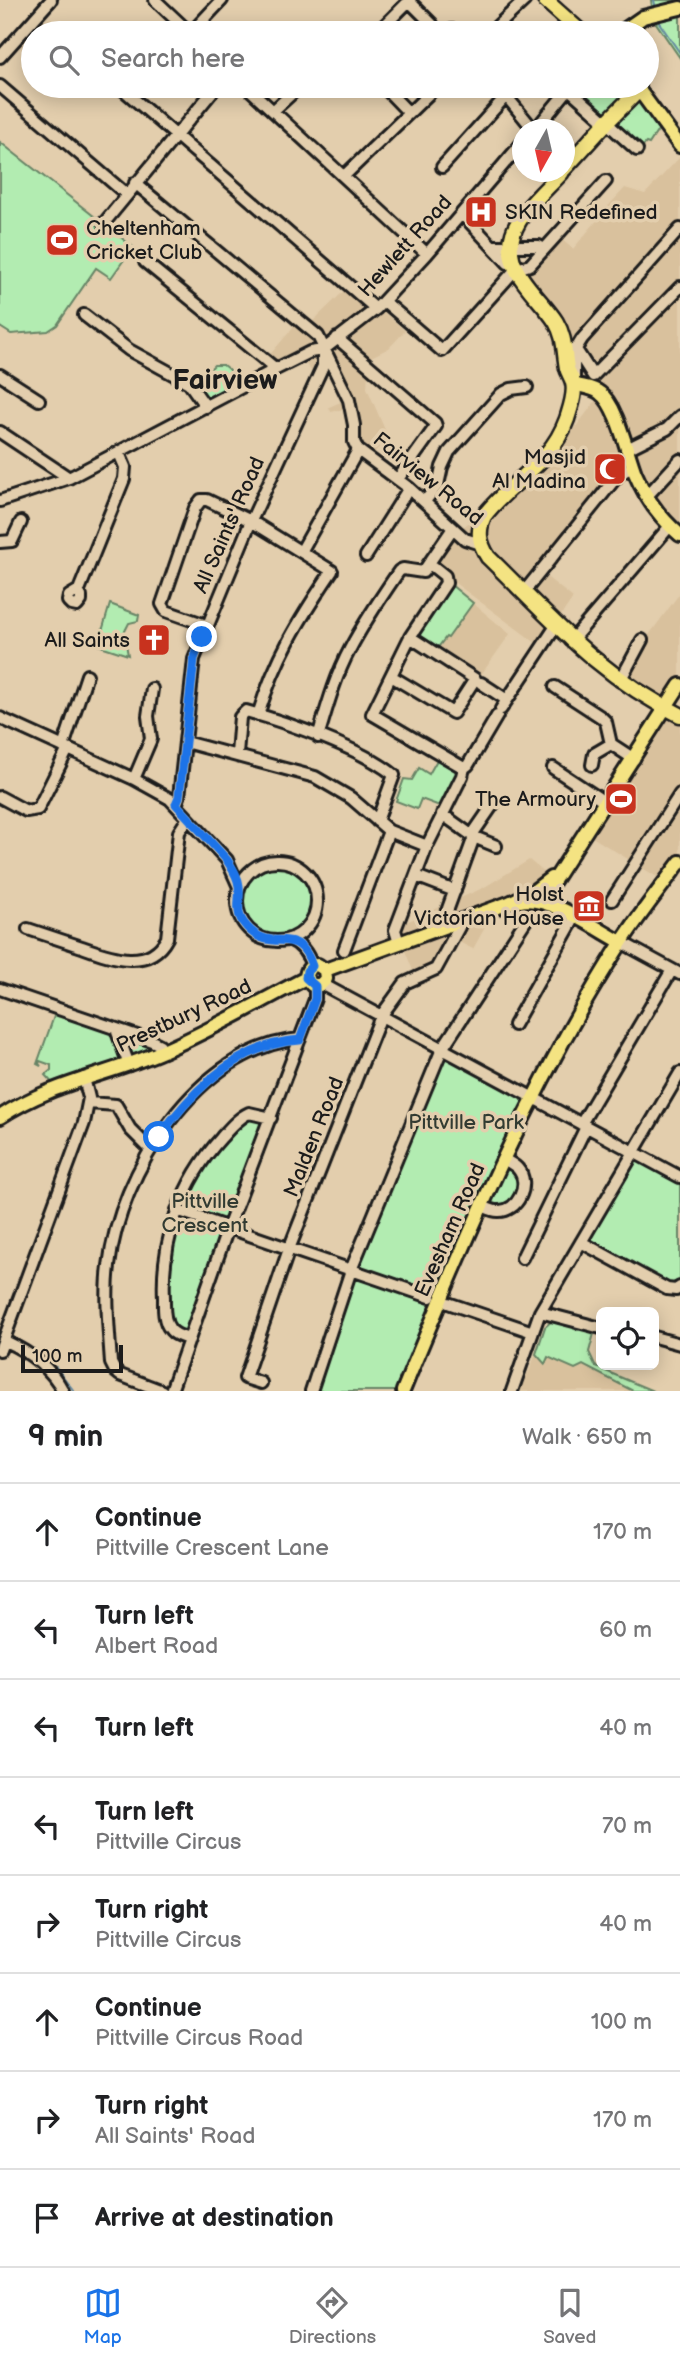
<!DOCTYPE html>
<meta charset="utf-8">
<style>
body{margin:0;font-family:"Balsamiq Sans",sans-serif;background:#f2f2f2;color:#202124}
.controls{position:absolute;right:21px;bottom:21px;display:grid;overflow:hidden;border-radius:10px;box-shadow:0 4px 18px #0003}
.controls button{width:63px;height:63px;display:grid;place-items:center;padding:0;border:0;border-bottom:2px solid #e0e0e0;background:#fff;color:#202124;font:35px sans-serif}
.compass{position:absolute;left:512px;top:119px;width:63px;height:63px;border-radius:50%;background:#fff;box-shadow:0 4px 18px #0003;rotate:188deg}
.scale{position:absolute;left:21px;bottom:18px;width:102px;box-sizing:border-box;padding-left:7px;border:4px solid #1c1c1c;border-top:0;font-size:19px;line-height:24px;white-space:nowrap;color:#1c1c1c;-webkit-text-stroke:5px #e3cead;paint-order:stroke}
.stop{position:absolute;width:21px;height:21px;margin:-16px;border:5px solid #1a73e8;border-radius:50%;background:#fff}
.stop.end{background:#1a73e8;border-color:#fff;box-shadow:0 2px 7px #0008}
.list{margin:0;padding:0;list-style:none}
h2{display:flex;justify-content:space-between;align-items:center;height:91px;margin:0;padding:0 28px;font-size:30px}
h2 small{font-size:23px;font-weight:400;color:#757577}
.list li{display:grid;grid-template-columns:46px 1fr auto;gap:21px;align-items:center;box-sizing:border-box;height:98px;padding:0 28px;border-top:2px solid #e0e0e0}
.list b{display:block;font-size:26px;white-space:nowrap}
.list p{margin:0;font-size:23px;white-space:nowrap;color:#757577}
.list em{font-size:23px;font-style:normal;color:#757577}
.icon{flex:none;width:38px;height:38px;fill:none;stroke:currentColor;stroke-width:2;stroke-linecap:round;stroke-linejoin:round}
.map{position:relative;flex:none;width:680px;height:1391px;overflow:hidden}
.search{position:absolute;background:#fff;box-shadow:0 4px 18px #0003;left:21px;right:21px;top:21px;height:77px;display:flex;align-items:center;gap:18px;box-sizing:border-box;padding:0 24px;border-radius:38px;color:#757577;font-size:26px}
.sheet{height:875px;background:#fff}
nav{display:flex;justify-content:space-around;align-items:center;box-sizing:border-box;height:98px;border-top:2px solid #e0e0e0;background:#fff;font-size:19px;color:#757577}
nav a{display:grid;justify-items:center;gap:4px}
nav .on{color:#1a73e8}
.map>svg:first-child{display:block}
</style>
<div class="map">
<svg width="680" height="1391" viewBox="0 0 680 1391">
<rect width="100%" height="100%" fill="#e3cead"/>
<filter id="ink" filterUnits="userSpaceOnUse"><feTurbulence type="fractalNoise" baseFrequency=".0143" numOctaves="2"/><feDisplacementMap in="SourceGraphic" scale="14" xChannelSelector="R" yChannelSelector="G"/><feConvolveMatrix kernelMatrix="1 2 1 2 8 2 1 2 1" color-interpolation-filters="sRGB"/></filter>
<g filter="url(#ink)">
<!-- built -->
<path fill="#d9c19d" d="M 680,157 L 680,533 L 626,476 L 590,505 L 543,574 L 573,598 L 540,646 L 428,563 L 453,534 L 543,470 L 597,399 L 557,315 L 560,311 L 557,312 L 527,275 L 561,239 L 573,249 L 599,218 L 598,217 L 625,188 L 645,194 Z
M 348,287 L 377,306 L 405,331 L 389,348 L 369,358 L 367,388 L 388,437 L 367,461 L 351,447 L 344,409 L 331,412 L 329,407 L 343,401 L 327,371 L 316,377 L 303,361 L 278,366 L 267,358 L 298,322 L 309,325 Z
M 451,585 L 510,634 L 478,679 L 417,637 Z
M 680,593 L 680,856 L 662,880 L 584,832 L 656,713 L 615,681 Z
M 529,860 L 550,877 L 493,913 L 473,949 L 455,940 L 438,962 L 414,973 L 403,946 L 402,924 L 483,888 Z
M 550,1321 L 572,1324 L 575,1329 L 578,1330 L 582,1326 L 595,1330 L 589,1352 L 596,1367 L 653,1391 L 519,1391 L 531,1367 L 545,1327 Z"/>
<!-- green -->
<path fill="#b2ecb1" stroke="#678466" stroke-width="2" d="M 651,0 L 680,0 L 680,58 L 654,20 Z
M 571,86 L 635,86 L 664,121 L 649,144 L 646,143 L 639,151 Z
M 0,142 L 133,247 L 111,278 L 96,268 L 57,325 L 48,331 L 11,334 L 0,327 Z
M 214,365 L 223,365 L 242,380 L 243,386 L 206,407 L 193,387 Z
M 451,585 L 473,603 L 448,638 L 446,637 L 436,650 L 417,637 Z
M 110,604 L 139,615 L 138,621 L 129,623 L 124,633 L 128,655 L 98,645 Z
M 441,753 L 464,768 L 445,808 L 421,799 L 417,809 L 396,801 L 404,779 L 412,780 L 419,768 L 429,774 Z
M240 901a37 37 0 1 1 74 0a37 37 0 1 1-74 0Z
M 57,1008 L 164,1051 L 56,1087 L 45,1075 L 51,1070 L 51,1065 L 40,1061 L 39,1064 L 41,1066 L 37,1064 Z
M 442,1049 L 533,1098 L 504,1159 L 522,1177 L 513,1207 L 483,1206 L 404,1391 L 311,1391 L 351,1270 Z
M 245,1114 L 271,1118 L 189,1339 L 168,1327 L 166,1254 L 192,1178 Z
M 634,1152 L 680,1177 L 680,1287 L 676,1290 L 581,1242 Z
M 553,1320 L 572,1324 L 574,1329 L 578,1330 L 582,1326 L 595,1330 L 589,1352 L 596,1367 L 653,1391 L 633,1391 L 583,1365 L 575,1369 L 548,1357 L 545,1364 L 536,1354 L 545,1327 Z"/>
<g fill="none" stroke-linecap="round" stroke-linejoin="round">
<!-- stream -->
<path stroke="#65899f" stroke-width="2" d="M 654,0 L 655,5
M 658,21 L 680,53
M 56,1367 L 74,1391"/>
<defs>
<path id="minor" d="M 155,0 L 190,33
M 408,0 L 432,24
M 452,30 L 455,33
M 191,33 L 222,0
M 377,33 L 410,0
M 490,33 L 525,0
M 0,57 L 51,0
M 0,86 L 126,194
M 119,86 L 376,309
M 246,86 L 427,254
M 383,86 L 409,113
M 498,86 L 534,130
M 569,89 L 637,150
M 273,111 L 300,86
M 535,130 L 571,86
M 442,167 L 507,95
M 344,176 L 437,86
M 135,183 L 318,336 L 349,400 L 354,425 L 354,442 L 358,450 L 409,488 L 465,539 L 481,544
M 462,214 L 508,263 L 513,263
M 104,223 L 217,86
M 492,246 L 539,246 L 544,249
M 145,262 L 276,369
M 384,301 L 442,351 L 516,269 L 530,265 L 606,181
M 84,315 L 129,350 L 189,383 L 206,407
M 337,338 L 435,423 L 436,426 L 398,479
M 575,348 L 593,376 L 680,287
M 0,375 L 39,400
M 574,382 L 574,352 L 582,339 L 680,229
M 0,432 L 69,478
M 627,449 L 667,429 L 680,416
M 647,496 L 680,460
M 0,501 L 69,478 L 276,369 L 310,352 L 323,350 L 376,309 L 427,254 L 522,143
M 425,501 L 438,485 L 442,467 L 449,452 L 501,394 L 511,389 L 527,387
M 0,542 L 12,541 L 21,522
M 302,550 L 358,450
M 366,556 L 409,488
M 430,564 L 445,576 L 446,583 L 410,637 L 372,714 L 464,768
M 524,592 L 619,474 L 633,467
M 78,593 L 81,596 L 81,601 L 77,606 L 72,605 L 68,601 L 69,596 L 79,590 L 124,479 L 125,467 L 119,453
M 206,625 L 166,611 L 162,604 L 195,508 L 201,500 L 207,500 L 251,521 L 332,571 C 299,620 276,657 258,715
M 571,641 L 670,526
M 391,676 L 453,713 L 475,679 L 410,637
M 620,681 L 642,640
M 481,683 L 507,700
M 555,687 L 601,717 L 606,722 L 611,744 L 594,754 L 592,765
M 501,709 L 556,626
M 0,718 L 134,779 L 170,799 L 227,860 L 239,887
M 318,737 C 327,707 335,677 350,649 C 364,622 382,596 399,571 L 403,569 L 423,572 L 453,528
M 185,742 L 315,777 L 351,798 L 389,831 L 427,846
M 611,744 L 634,759
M 63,747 L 87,675
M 237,754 L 240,717 L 246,711 C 288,723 361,748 394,775 L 377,821
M 553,768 L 606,803
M 134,779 L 151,739 L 148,716 L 152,689
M 0,797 L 26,811 L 38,809 L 68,749
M 176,805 L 179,797 L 194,659 L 251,521 L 323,366 L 323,353
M 442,814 L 474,837 L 496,846
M 472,835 L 494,803
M237 901a40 40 0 1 1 80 0a40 40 0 1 1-80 0Z
M 416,876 L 455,891
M 612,900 L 680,794
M 450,925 L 446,914 L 474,837
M 28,929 C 46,935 64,941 82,947 C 110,957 149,972 167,938 L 179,832 L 188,818
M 289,939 C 301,944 308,954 312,966
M 621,942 L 680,974
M 399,943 L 395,930 L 427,846 L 462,776 L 464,768 L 468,765 L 497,716
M 344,950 L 389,831
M 322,984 L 680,1177
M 0,989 L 152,1041 L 160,1045 L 164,1051
M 514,1025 L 575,917
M 116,1029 L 129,1065
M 89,1103 L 116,1105 L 130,1129 L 150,1149
M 581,1124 L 672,970
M 636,1148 L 680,1073
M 482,1206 C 487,1208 492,1211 498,1211 C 518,1212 531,1184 518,1169 C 514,1164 508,1162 504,1159
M 177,1210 L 430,1297
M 581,1242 L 667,1289 L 676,1290 L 680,1287
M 522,1258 L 586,1127
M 448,1303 L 533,1332
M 540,1312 L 601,1328
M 654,1337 L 680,1344
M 189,1339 C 182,1337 174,1335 170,1329 C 163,1321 164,1307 164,1298 C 161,1239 182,1181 221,1138 C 229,1129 238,1118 249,1113 L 271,1118
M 5,1341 C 29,1352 51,1367 63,1391
M 0,1350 L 84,1123 L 89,1098 L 84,1078
M 261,1383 L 245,1378 L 289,1249 L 381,1016 L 405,983 L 436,969 L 459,927 L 457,922
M 162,1391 L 120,1375 L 115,1371 L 111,1363 C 109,1331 105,1298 109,1266 C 119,1174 198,1047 300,1039
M 171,1391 L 228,1228 L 315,999 L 315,986
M 311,1391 L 351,1270 L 442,1049 L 530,914
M 512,1391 L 540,1312 L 634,1152"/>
<path id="major" d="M 620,33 L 643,17 L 680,8
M 639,90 L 680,146
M 574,384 C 582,387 593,387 600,393 C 617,405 627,453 635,473 C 645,497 660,518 680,535
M 520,901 C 549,895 595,928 621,942
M 552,905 L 547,897 L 550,887 L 680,685
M 325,970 L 509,903 L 534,891 L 551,878
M 306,978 L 312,985 L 320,985 L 326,979 L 325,970
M 306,978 C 306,970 310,965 318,965 L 325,970
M 0,1117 C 53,1082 106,1076 163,1051 C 212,1030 259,1002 306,978
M 403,1391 C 466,1237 531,1084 621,943 C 639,915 660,889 680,862"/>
<path id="highway" d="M 545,0 L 582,33
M 564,169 L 607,122 L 639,90 L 635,86
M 562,172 C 546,190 520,211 513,234 C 501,270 539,295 556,322 C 565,337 564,351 567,368 C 568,373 572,377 573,383 C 576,394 570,409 567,419 C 550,466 511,480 484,516 C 477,531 479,543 488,557 C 552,619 597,674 680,715"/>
</defs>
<!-- minor casing -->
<use href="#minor" stroke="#1c1c1c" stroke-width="16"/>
<!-- major casing -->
<use href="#major" stroke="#1c1c1c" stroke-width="18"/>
<!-- highway casing -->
<use href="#highway" stroke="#1c1c1c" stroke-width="19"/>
<!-- minor -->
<use href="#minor" stroke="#e3cead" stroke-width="10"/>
<!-- major -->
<use href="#major" stroke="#f4e382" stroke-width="12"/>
<!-- highway -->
<use href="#highway" stroke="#f4e382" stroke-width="14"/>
</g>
</g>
<g fill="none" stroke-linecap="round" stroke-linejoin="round" filter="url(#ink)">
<!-- route -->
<path stroke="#1a73e8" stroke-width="9" d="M 159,1137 C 192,1091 240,1043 300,1040 L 315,999 L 315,986 L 306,978 L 307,971 L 312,966 C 299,924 275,952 251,931 C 232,914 241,905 239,886 C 238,876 232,868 227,860 L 176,804 L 179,797 L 194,659 L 202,637"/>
</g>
<!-- icons -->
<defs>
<symbol id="hospital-square" viewBox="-11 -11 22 22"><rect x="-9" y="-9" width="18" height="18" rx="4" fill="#c8321e" stroke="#e3cead"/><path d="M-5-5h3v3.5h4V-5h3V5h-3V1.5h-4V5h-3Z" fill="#fff"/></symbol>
<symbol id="stadium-square" viewBox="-11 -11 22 22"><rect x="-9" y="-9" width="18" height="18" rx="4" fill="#c8321e" stroke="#e3cead"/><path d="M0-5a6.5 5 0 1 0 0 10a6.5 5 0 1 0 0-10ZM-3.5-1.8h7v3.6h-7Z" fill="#fff"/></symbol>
<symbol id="mosque-square" viewBox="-11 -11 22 22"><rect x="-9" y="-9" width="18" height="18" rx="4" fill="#c8321e" stroke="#e3cead"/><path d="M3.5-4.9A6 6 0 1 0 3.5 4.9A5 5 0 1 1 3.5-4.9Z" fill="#fff"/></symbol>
<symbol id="church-square" viewBox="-11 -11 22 22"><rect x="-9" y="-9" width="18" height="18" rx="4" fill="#c8321e" stroke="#e3cead"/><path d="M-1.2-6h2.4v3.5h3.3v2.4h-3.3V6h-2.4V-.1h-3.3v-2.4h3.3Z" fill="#fff"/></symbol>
<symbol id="museum-square" viewBox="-11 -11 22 22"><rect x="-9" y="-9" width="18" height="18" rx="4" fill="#c8321e" stroke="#e3cead"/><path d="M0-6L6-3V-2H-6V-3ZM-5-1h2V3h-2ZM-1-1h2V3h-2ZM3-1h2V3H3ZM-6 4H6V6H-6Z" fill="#fff"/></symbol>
</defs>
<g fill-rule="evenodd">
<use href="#hospital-square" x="462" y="193" width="38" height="38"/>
<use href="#stadium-square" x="43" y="221" width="38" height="38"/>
<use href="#mosque-square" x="591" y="450" width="38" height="38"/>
<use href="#church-square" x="135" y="621" width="38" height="38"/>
<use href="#stadium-square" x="602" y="780" width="38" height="38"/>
<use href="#museum-square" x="570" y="887" width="38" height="38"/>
</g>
<g text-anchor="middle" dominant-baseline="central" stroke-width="7" stroke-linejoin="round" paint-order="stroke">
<!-- poi labels -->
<g font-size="21" fill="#1c1c1c" stroke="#e3cead" text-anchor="end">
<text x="505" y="212" text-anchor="start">SKIN Redefined</text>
<text x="86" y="228" text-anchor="start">Cheltenham<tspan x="86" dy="24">Cricket Club</tspan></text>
<text x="586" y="457">Masjid<tspan x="586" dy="24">Al Madina</tspan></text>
<text x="130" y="640">All Saints</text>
<text x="596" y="799">The Armoury</text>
<text x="564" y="894">Holst<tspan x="564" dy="24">Victorian House</tspan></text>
</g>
<!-- street labels -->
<g font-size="21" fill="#1c1c1c" stroke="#e3cead">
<text transform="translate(405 246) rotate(-48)">Hewlett Road</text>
<text transform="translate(428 479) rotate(39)">Fairview Road</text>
<text transform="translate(229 525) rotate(-66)">All Saints' Road</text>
<text transform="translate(184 1016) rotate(-25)">Prestbury Road</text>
<text transform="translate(314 1137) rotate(-68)">Malden Road</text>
<text transform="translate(450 1230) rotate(-66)">Evesham Road</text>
</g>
<!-- park labels -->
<g font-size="21" fill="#323b32" stroke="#e3cead">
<text x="466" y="1122">Pittville Park</text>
<text x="205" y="1201">Pittville<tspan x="205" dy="24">Crescent</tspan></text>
</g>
<!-- district labels -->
<g font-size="28" font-weight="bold" fill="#1c1c1c" stroke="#e3cead">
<text x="225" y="380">Fairview</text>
</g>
</g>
</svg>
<div class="controls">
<button><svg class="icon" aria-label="locate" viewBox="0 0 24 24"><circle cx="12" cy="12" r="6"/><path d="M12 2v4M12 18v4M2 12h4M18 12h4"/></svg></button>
</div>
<svg class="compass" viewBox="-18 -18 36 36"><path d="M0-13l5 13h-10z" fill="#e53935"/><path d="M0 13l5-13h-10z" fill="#757577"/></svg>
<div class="scale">100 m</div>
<div class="stop" style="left:159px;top:1137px"></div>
<div class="stop end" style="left:202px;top:637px"></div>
<div class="search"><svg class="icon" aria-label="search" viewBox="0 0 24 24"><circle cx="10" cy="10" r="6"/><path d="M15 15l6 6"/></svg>Search here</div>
</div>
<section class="sheet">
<h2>9 min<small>Walk · 650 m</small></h2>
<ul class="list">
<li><svg class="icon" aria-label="ahead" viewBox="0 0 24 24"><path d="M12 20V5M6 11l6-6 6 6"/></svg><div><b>Continue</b><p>Pittville Crescent Lane</p></div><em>170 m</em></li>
<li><svg class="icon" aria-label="left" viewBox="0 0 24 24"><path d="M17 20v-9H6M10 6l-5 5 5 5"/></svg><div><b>Turn left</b><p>Albert Road</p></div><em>60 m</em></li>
<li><svg class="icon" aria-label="left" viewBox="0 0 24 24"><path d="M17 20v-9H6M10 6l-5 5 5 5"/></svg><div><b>Turn left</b></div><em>40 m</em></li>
<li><svg class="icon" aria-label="left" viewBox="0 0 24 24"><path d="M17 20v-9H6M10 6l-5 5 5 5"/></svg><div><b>Turn left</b><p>Pittville Circus</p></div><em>70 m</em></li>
<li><svg class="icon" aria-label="right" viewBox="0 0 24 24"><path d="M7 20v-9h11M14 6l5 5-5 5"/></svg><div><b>Turn right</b><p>Pittville Circus</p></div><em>40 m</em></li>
<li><svg class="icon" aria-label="ahead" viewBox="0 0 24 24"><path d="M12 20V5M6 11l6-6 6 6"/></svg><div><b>Continue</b><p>Pittville Circus Road</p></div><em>100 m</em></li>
<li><svg class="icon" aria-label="right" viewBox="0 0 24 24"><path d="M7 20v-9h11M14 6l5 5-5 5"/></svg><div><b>Turn right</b><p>All Saints' Road</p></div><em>170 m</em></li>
<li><svg class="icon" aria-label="arrive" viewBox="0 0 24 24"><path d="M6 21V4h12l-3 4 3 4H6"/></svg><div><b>Arrive at destination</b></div></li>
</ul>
</section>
<nav>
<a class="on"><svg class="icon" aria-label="map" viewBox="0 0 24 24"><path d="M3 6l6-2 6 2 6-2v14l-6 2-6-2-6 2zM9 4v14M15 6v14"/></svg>Map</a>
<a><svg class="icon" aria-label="directions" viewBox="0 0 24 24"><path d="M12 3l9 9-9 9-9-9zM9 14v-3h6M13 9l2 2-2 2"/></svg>Directions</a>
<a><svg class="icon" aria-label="saved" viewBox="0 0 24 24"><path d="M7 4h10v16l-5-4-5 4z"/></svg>Saved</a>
</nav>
